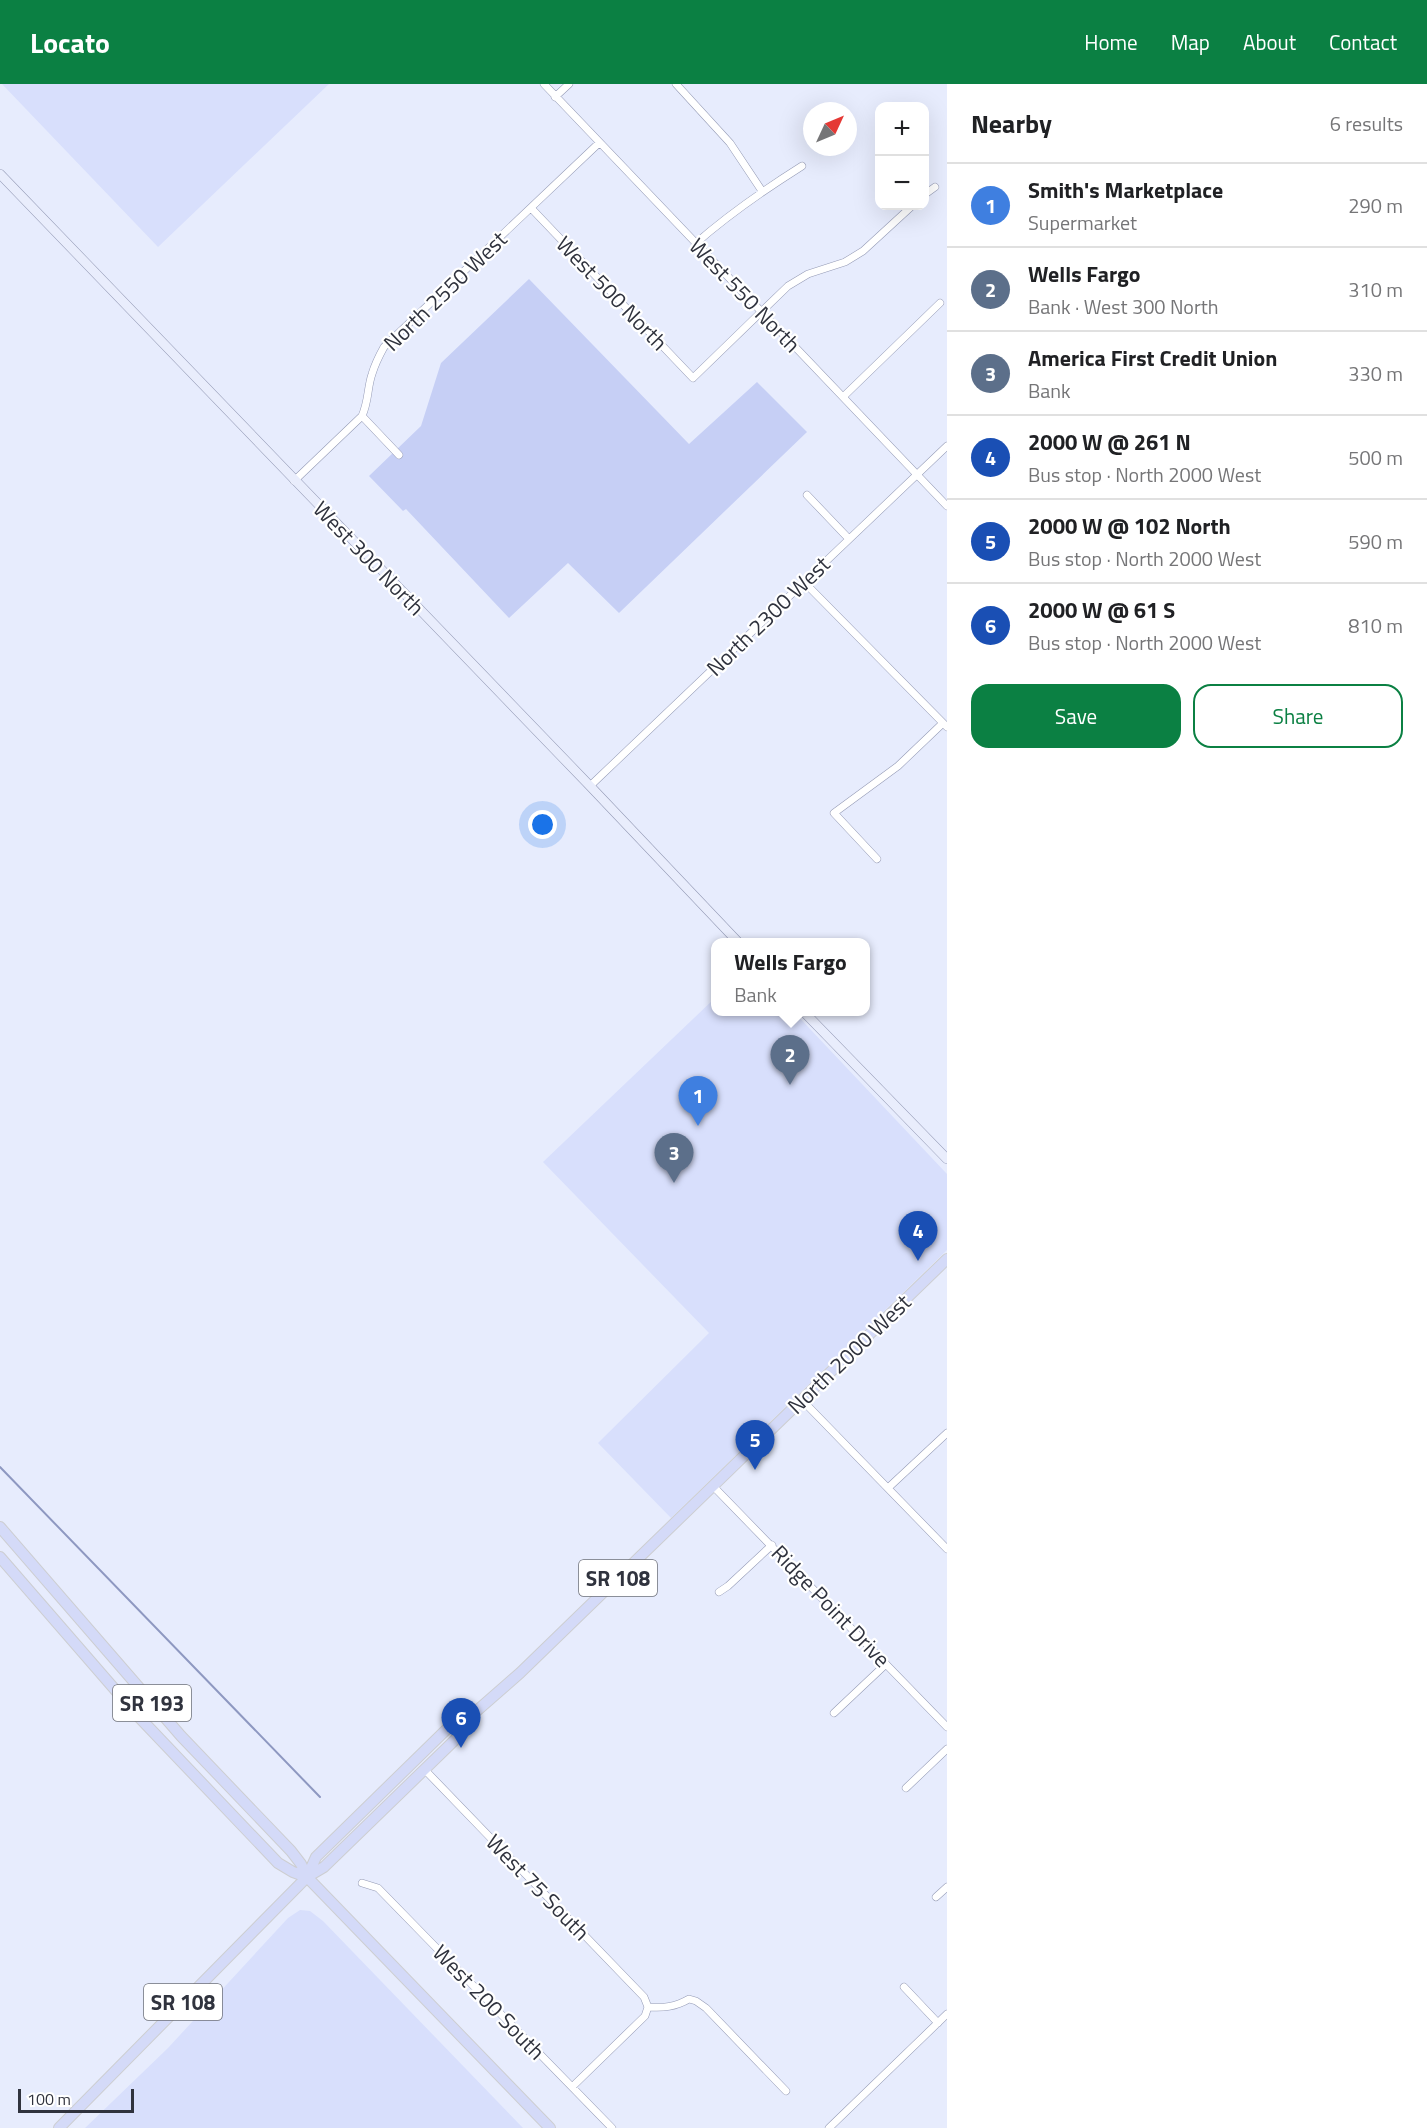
<!DOCTYPE html>
<meta charset="utf-8">
<style>
body{margin:0;font-family:"Titillium Web",sans-serif;background:#f6f6f6;color:#202124}
.controls{position:absolute;right:18px;top:18px;display:grid;overflow:hidden;border-radius:12px;box-shadow:0 6px 24px #0002}
.controls button{width:54px;height:54px;display:grid;place-items:center;padding:0;border:0;border-bottom:2px solid #e0e0e0;background:#fff;color:#202124;font:30px sans-serif}
.compass{position:absolute;left:803px;top:18px;width:54px;height:54px;border-radius:50%;background:#fff;box-shadow:0 6px 24px #0002;rotate:46deg}
.scale{position:absolute;left:18px;bottom:15px;width:116px;box-sizing:border-box;padding-left:6px;border:3px solid #30333e;border-top:0;font-size:16px;line-height:21px;white-space:nowrap;color:#30333e;-webkit-text-stroke:4px #fff;paint-order:stroke}
.you{position:absolute;left:543px;top:741px;width:21px;height:21px;margin:-15px;border:4px solid #fff;border-radius:50%;background:#1a73e8;box-shadow:0 0 0 9px #1a73e833}
.badge{display:grid;place-items:center;width:39px;height:39px;border-radius:50%;background:#0b8043;color:#fff;font-size:20px;font-weight:700}
.pin{position:absolute;translate:-50% -50px;filter:drop-shadow(0 2px 3px #0008)}
.pin::after{content:'';position:absolute;top:32px;width:21px;height:18px;background:inherit;clip-path:polygon(0 0,100% 0,50% 100%)}
.popup{position:absolute;left:711px;top:854px;width:159px;height:78px;box-sizing:border-box;display:grid;place-content:center;border-radius:12px;background:#fff;filter:drop-shadow(0 2px 4px #0005);font-size:20px;white-space:nowrap;color:#757577}
.popup b{font-size:22px;color:#202124}
.popup::after{content:'';position:absolute;left:50%;top:100%;margin-left:-12px;border:12px solid transparent;border-top-color:#fff}
.list{margin:0;padding:0;list-style:none}
h2{display:flex;justify-content:space-between;align-items:center;height:78px;margin:0;padding:0 24px;font-size:26px}
h2 small{font-size:20px;font-weight:400;color:#757577}
.list li{display:grid;grid-template-columns:39px 1fr auto;gap:18px;align-items:center;box-sizing:border-box;height:84px;padding:0 24px;border-top:2px solid #e0e0e0}
.list b{display:block;font-size:22px;white-space:nowrap}
.list p{margin:0;font-size:20px;white-space:nowrap;color:#757577}
.list em{font-size:20px;font-style:normal;color:#757577}
.actions{display:flex;gap:12px;padding:18px 24px}
.actions a{flex:1;padding:14px 0;border:2px solid #0b8043;border-radius:18px;text-align:center;font-size:21px;color:#0b8043}
.actions .main{background:#0b8043;color:#fff}
.map{position:relative;flex:none;width:947px;height:2044px;overflow:hidden}
header{display:flex;align-items:center;gap:36px;box-sizing:border-box;height:84px;padding:0 30px;background:#0b8043;color:#fff}
header strong{font-size:28px}
nav{display:flex;gap:33px;margin-inline-start:auto;font-size:21px}
main{display:flex}
aside{flex:1;background:#fff}
.map>svg:first-child{display:block}
</style>
<header>
<strong>Locato</strong>
<nav><a>Home</a><a>Map</a><a>About</a><a>Contact</a></nav>
</header>
<main>
<div class="map">
<svg width="947" height="2044" viewBox="0 0 947 2044">
<rect width="100%" height="100%" fill="#e7ecfd"/>
<!-- built -->
<path fill="#d8dffc" d="M 2,0 L 329,0 L 158,163 Z
M 715,914 L 715,928 L 794,928 L 947,1090 L 947,1166 L 671,1434 L 598,1359 L 709,1249 L 543,1078 Z
M 300,1826 L 310,1827 L 323,1837 L 523,2044 L 85,2044 L 168,1964 L 288,1834 Z"/>
<!-- green -->
<path fill="#c6cff5" d="M 529,195 L 689,360 L 757,298 L 807,348 L 619,529 L 568,479 L 509,534 L 406,425 L 403,427 L 369,392 L 421,342 L 441,279 Z"/>
<g fill="none" stroke-linecap="round" stroke-linejoin="round">
<!-- stream -->
<path stroke="#8e98c1" stroke-width="2" d="M 0,1383 L 320,1713"/>
<defs>
<path id="street" d="M 544,0 L 947,422
M 676,0 L 730,59 L 762,107
M 555,13 L 569,0
M 924,111 L 935,103
M 531,124 L 693,294 L 788,202 L 808,190 L 845,178 L 863,167 L 912,122
M 695,160 C 729,130 764,106 802,82
M 843,313 L 940,219
M 362,332 L 399,371
M 294,397 L 362,332 C 369,316 367,305 372,290 C 375,280 379,272 384,263 L 599,59
M 807,411 L 849,455
M 804,498 L 947,643
M 590,702 L 947,362
M 877,775 L 834,729 L 898,682 L 943,639
M 801,1315 L 947,1465
M 713,1402 L 947,1643
M 888,1404 L 947,1349
M 719,1508 L 728,1502 L 772,1461
M 834,1629 L 886,1580
M 425,1686 L 644,1913 L 648,1923
M 906,1704 L 947,1665
M 362,1799 L 378,1804 L 612,2044
M 936,1813 L 947,1803
M 904,1903 L 938,1939
M 648,1923 C 664,1924 675,1923 689,1915 L 696,1917 L 706,1924 L 786,2007
M 572,2003 L 645,1932 L 648,1923
M 829,2044 L 947,1930"/>
<path id="secondary" d="M 0,90 L 590,702 L 738,858
M 804,928 L 947,1075"/>
<path id="primary" d="M 0,1443 L 181,1652 L 291,1767 L 301,1780 L 307,1793 L 550,2044
M 0,1473 L 137,1631 L 278,1779 L 293,1788 L 307,1793
M 307,1793 L 316,1773 L 452,1640 L 464,1638 L 520,1589 L 947,1175
M 59,2044 L 307,1793 L 324,1783 L 461,1650 L 464,1638"/>
</defs>
<!-- street casing -->
<use href="#street" stroke="#949ab5" stroke-width="8"/>
<!-- secondary casing -->
<use href="#secondary" stroke="#949ab5" stroke-width="10"/>
<!-- primary casing -->
<use href="#primary" stroke="#cdced1" stroke-width="12"/>
<!-- street -->
<use href="#street" stroke="#fff" stroke-width="7"/>
<!-- secondary -->
<use href="#secondary" stroke="#e9edfc" stroke-width="9"/>
<!-- primary -->
<use href="#primary" stroke="#d4daf8" stroke-width="10"/>
</g>
<g text-anchor="middle" dominant-baseline="central" stroke-width="4.5" stroke-linejoin="round" paint-order="stroke">
<!-- shield labels -->
<g fill="#fff" stroke="#6e7078" stroke-width="1.5">
<rect x="579" y="1476" width="78" height="36" rx="4.5"/>
<rect x="113" y="1601" width="78" height="36" rx="4.5"/>
<rect x="144" y="1900" width="78" height="36" rx="4.5"/>
</g>
<g font-size="21" font-weight="bold" fill="#30333e">
<text x="618" y="1494">SR 108</text>
<text x="152" y="1619">SR 193</text>
<text x="183" y="1918">SR 108</text>
</g>
<!-- street labels -->
<g font-size="22" fill="#30333e" stroke="#fff">
<text transform="translate(445 207) rotate(-44)">North 2550 West</text>
<text transform="translate(612 209) rotate(46)">West 500 North</text>
<text transform="translate(745 211) rotate(46)">West 550 North</text>
<text transform="translate(369 474) rotate(46)">West 300 North</text>
<text transform="translate(768 532) rotate(-44)">North 2300 West</text>
<text transform="translate(849 1270) rotate(-44)">North 2000 West</text>
<text transform="translate(831 1522) rotate(46)">Ridge Point Drive</text>
<text transform="translate(538 1803) rotate(46)">West 75 South</text>
<text transform="translate(489 1918) rotate(46)">West 200 South</text>
</g>
</g>
</svg>
<div class="controls">
<button>+</button>
<button>−</button>
</div>
<svg class="compass" viewBox="-18 -18 36 36"><path d="M0-13l5 13h-10z" fill="#e53935"/><path d="M0 13l5-13h-10z" fill="#757577"/></svg>
<div class="scale">100 m</div>
<div class="you"></div>
<div class="pin badge" style="left:698px;top:1042px;background:#3f7fe0">1</div>
<div class="pin badge" style="left:790px;top:1001px;background:#5c6f8a">2</div>
<div class="popup"><b>Wells Fargo</b>Bank</div>
<div class="pin badge" style="left:674px;top:1099px;background:#5c6f8a">3</div>
<div class="pin badge" style="left:918px;top:1177px;background:#1a4fb4">4</div>
<div class="pin badge" style="left:755px;top:1386px;background:#1a4fb4">5</div>
<div class="pin badge" style="left:461px;top:1664px;background:#1a4fb4">6</div>
</div>
<aside>
<h2>Nearby<small>6 results</small></h2>
<ul class="list">
<li><span class="badge" style="background:#3f7fe0">1</span><div><b>Smith's Marketplace</b><p>Supermarket</p></div><em>290 m</em></li>
<li><span class="badge" style="background:#5c6f8a">2</span><div><b>Wells Fargo</b><p>Bank · West 300 North</p></div><em>310 m</em></li>
<li><span class="badge" style="background:#5c6f8a">3</span><div><b>America First Credit Union</b><p>Bank</p></div><em>330 m</em></li>
<li><span class="badge" style="background:#1a4fb4">4</span><div><b>2000 W @ 261 N</b><p>Bus stop · North 2000 West</p></div><em>500 m</em></li>
<li><span class="badge" style="background:#1a4fb4">5</span><div><b>2000 W @ 102 North</b><p>Bus stop · North 2000 West</p></div><em>590 m</em></li>
<li><span class="badge" style="background:#1a4fb4">6</span><div><b>2000 W @ 61 S</b><p>Bus stop · North 2000 West</p></div><em>810 m</em></li>
</ul>
<div class="actions"><a class="main">Save</a><a>Share</a></div>
</aside>
</main>
